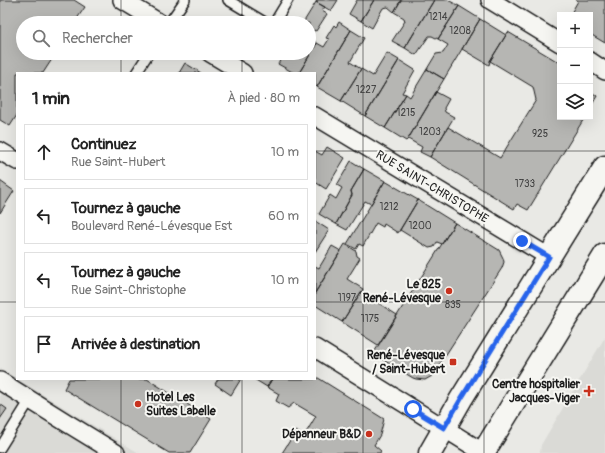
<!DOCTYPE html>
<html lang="fr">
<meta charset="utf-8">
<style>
body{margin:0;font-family:Pangolin,sans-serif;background:#f6f6f6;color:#222}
.controls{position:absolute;right:12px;top:12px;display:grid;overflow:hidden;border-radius:0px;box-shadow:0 4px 16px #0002}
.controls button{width:36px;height:36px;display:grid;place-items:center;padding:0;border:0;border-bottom:1px solid #e0e0e0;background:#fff;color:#222;font:20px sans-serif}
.stop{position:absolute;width:12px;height:12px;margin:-9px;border:3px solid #2563eb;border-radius:50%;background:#fff}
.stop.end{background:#2563eb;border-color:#fff;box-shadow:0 1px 4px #0008}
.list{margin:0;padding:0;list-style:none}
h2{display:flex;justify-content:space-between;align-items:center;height:52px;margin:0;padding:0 16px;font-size:17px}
h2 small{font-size:13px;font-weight:400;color:#767676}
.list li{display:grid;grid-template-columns:26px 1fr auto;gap:12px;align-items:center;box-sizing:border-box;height:56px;margin:0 8px 8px;padding:0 8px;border:1px solid #e0e0e0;border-radius:0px}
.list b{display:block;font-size:15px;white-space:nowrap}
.list p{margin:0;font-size:13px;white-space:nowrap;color:#767676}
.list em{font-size:13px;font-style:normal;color:#767676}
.icon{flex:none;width:22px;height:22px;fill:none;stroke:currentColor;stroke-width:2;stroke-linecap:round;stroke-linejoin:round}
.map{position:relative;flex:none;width:605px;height:453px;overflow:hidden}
.search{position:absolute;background:#fff;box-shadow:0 4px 16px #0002;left:16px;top:16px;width:300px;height:44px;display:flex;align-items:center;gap:10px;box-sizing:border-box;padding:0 14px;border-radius:22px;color:#767676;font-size:15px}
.panel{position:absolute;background:#fff;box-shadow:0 4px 16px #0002;left:16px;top:72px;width:300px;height:308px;border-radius:0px}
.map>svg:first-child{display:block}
</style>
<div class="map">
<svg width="605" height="453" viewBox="0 0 605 453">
<rect width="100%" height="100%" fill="#e9e9e5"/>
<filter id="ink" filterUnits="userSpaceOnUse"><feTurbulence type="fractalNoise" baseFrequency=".025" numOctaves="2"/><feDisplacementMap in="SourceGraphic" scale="8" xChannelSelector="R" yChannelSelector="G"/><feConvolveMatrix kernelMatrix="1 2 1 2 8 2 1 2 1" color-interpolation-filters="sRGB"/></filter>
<g filter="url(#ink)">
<!-- built -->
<path fill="#dadad6" d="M 605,337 L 605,453 L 540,453 L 541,445 Z
M 0,368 L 17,379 L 139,453 L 0,453 Z"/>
<!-- building -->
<path fill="#b6b6b3" stroke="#1c1c1c" d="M 0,0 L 74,0 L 85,7 L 74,23 L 23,23 L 23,53 L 56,53 L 43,73 L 17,73 L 17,115 L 10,126 L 0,120 Z
M 317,0 L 338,0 L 331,11 L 316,2 Z
M 357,0 L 374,0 L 361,21 L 349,14 Z
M 374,0 L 401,0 L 394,12 L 388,7 L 383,8 L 372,28 L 361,21 Z
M 401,0 L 434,0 L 405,48 L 392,41 L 405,21 L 404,18 L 394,12 Z
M 434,0 L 448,0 L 459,6 L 438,39 L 432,36 L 429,36 L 416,55 L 405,48 Z
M 576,0 L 605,0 L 605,43 L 590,34 L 590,15 L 570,15 L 578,1 Z
M 316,2 L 325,7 L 322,11 L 327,14 L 316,31 L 314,30 L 311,35 L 309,34 L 309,23 L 303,23 Z
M 459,6 L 480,19 L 444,79 L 427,69 L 436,54 L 443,53 L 448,45 L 438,39 Z
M 480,19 L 506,35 L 490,61 L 489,65 L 462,49 Z
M 339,22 L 351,30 L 317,87 L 315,85 L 315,73 L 299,73 L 317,43 L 324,47 L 329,39 L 326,38 L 334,25 L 336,27 Z
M 351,30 L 364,38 L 350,62 L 361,69 L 341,101 L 317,87 Z
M 508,32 L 560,63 L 560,117 L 585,117 L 528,210 L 517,204 L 514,209 L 430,157 L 448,127 L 500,158 L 536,100 L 533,87 L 490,61 Z
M 309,37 L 317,43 L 299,73 L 294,73 L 278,64 L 285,53 L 309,53 Z
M 387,53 L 399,60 L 365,116 L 341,101 L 361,69 L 373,76 Z
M 399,60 L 415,70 L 402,93 L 406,94 L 385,128 L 365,116 Z
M 185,63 L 201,73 L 179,73 Z
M 427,69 L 444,79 L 408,139 L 406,141 L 385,128 L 406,94 L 410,97 Z
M 590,91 L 597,96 L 590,108 Z
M 436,92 L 449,99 L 444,108 L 445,112 L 454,117 L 430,157 L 420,152 L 422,147 L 408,139 Z
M 327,147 L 345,158 L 326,189 L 315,182 L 315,151 L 322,155 Z
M 351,161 L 364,169 L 351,191 L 352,195 L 336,224 L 319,214 L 330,195 L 336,199 L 342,188 L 337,185 Z
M 364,169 L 385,181 L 371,204 L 365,201 L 347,230 L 336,224 L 352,195 L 351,191 Z
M 0,181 L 14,191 L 0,213 Z
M 385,181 L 418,200 L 398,233 L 384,224 L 383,227 L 376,223 L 363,246 L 359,244 L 356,249 L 347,244 Z
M 418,200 L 455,223 L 442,244 L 437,242 L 434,247 L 429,248 L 400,230 Z
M 315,221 L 329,230 L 315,252 Z
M 455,223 L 499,250 L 503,258 L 504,262 L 502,268 L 432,376 L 425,380 L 416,379 L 413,378 L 373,354 Z
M 345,244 L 356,251 L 357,256 L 360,258 L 347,279 L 363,289 L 342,322 L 315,305 L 315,293 Z
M 332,246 L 341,251 L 315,293 L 315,266 L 319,268 Z
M 361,292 L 397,315 L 378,345 L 342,322 Z
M 315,376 L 384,419 L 380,435 L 374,445 L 381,451 L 380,453 L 282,453 L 296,431 L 304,436 L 316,416 L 294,403 L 288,408 L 276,401 L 279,394 L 267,387 L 272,379 L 315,379 Z
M 69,379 L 147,379 L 211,419 L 190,453 L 169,453 L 64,389 Z
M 218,379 L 241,379 L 231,395 L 215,384 Z
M 254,379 L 272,379 L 267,387 Z
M 0,404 L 7,409 L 0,419 Z"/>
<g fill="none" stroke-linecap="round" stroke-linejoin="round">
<defs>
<path id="lane" d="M 228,0 L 266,23
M 169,23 L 185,0
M 274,23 L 288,0
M 136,73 L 149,53
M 0,448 L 30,400"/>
<path id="street" d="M 122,0 L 160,23
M 490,0 L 560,43
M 210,53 L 243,73
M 590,61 L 605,71
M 315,116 L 549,257
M 0,151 L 17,161
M 315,348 L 484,453
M 0,381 L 67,423 L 116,453"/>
<path id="secondary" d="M 430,453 L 461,399 L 605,167
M 483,453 L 605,255"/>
</defs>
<!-- lane casing -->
<use href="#lane" stroke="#1c1c1c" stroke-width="12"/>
<!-- street casing -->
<use href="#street" stroke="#1c1c1c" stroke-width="20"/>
<!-- secondary casing -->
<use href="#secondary" stroke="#1c1c1c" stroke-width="25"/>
<!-- lane -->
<use href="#lane" stroke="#f6f6f2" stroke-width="9"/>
<!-- street -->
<use href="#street" stroke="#f6f6f2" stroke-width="17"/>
<!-- secondary -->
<use href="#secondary" stroke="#f6f6f2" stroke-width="22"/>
</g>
</g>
<g fill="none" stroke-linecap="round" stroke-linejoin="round" filter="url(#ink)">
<!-- route -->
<path stroke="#2563eb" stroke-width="5" d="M 413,409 L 444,428 L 461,399 L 549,257 L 522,241"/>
</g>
<!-- grid -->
<path fill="none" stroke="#1c1c1c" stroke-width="1" stroke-opacity="0.55" d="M 121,0 L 121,23M 242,0 L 242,23M 363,0 L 363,453M 484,0 L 484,453M 121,53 L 121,73M 242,53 L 242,73M 0,151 L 17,151M 315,151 L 605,151M 0,302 L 17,302M 315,302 L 605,302M 121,379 L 121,453M 242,379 L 242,453"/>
<!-- markers -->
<g fill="#c8321e" stroke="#f6f6f2" stroke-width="1.5">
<circle cx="449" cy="291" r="4"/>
<rect x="449" y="358" width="8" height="8" rx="2"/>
<path d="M587 385h4v4h4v4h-4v4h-4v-4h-4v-4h4z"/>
<circle cx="138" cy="404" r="4"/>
<circle cx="369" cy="434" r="4"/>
</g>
<g text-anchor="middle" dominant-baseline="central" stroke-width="4" stroke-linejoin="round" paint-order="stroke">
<!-- number labels -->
<g font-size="10" fill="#424242">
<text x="438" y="17">1214</text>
<text x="460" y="31">1208</text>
<text x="366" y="90">1227</text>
<text x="406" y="113">1215</text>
<text x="430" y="132">1203</text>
<text x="540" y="134">925</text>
<text x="525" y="184">1733</text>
<text x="389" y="207">1212</text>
<text x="420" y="226">1200</text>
<text x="347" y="298">1197</text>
<text x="453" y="305">835</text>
<text x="370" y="319">1175</text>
</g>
<!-- street labels -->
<g font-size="12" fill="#1c1c1c" stroke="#f6f6f2">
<text transform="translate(432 187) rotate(31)">RUE SAINT-CHRISTOPHE</text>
</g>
<!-- poi labels -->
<g font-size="12" font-weight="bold" fill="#1c1c1c" stroke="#f6f6f2" text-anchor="end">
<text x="441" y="284">Le 825<tspan x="441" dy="14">René-Lévesque</tspan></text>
<text x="445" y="355">René-Lévesque<tspan x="445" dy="14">/ Saint-Hubert</tspan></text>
<text x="580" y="384">Centre hospitalier<tspan x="580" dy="14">Jacques-Viger</tspan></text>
<text x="146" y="397" text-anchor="start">Hotel Les<tspan x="146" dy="14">Suites Labelle</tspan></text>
<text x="361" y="434">Dépanneur B&amp;D</text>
</g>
</g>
</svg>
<div class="controls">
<button>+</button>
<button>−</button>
<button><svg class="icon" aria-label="layers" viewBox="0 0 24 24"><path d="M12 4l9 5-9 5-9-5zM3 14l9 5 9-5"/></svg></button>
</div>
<div class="stop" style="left:413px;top:409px"></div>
<div class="stop end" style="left:522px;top:241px"></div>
<div class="search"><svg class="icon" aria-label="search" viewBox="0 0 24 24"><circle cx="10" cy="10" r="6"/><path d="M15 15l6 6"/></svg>Rechercher</div>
<section class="panel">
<h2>1 min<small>À pied · 80 m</small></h2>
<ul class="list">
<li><svg class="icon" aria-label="ahead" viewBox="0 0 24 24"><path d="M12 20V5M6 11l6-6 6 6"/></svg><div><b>Continuez</b><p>Rue Saint-Hubert</p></div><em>10 m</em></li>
<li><svg class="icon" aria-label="left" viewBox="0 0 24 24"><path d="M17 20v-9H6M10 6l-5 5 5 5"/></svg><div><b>Tournez à gauche</b><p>Boulevard René-Lévesque Est</p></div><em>60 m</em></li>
<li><svg class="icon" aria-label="left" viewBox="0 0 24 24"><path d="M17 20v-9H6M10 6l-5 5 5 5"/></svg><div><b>Tournez à gauche</b><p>Rue Saint-Christophe</p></div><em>10 m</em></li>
<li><svg class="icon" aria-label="arrive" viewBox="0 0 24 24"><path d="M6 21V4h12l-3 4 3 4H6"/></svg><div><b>Arrivée à destination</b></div></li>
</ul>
</section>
</div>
